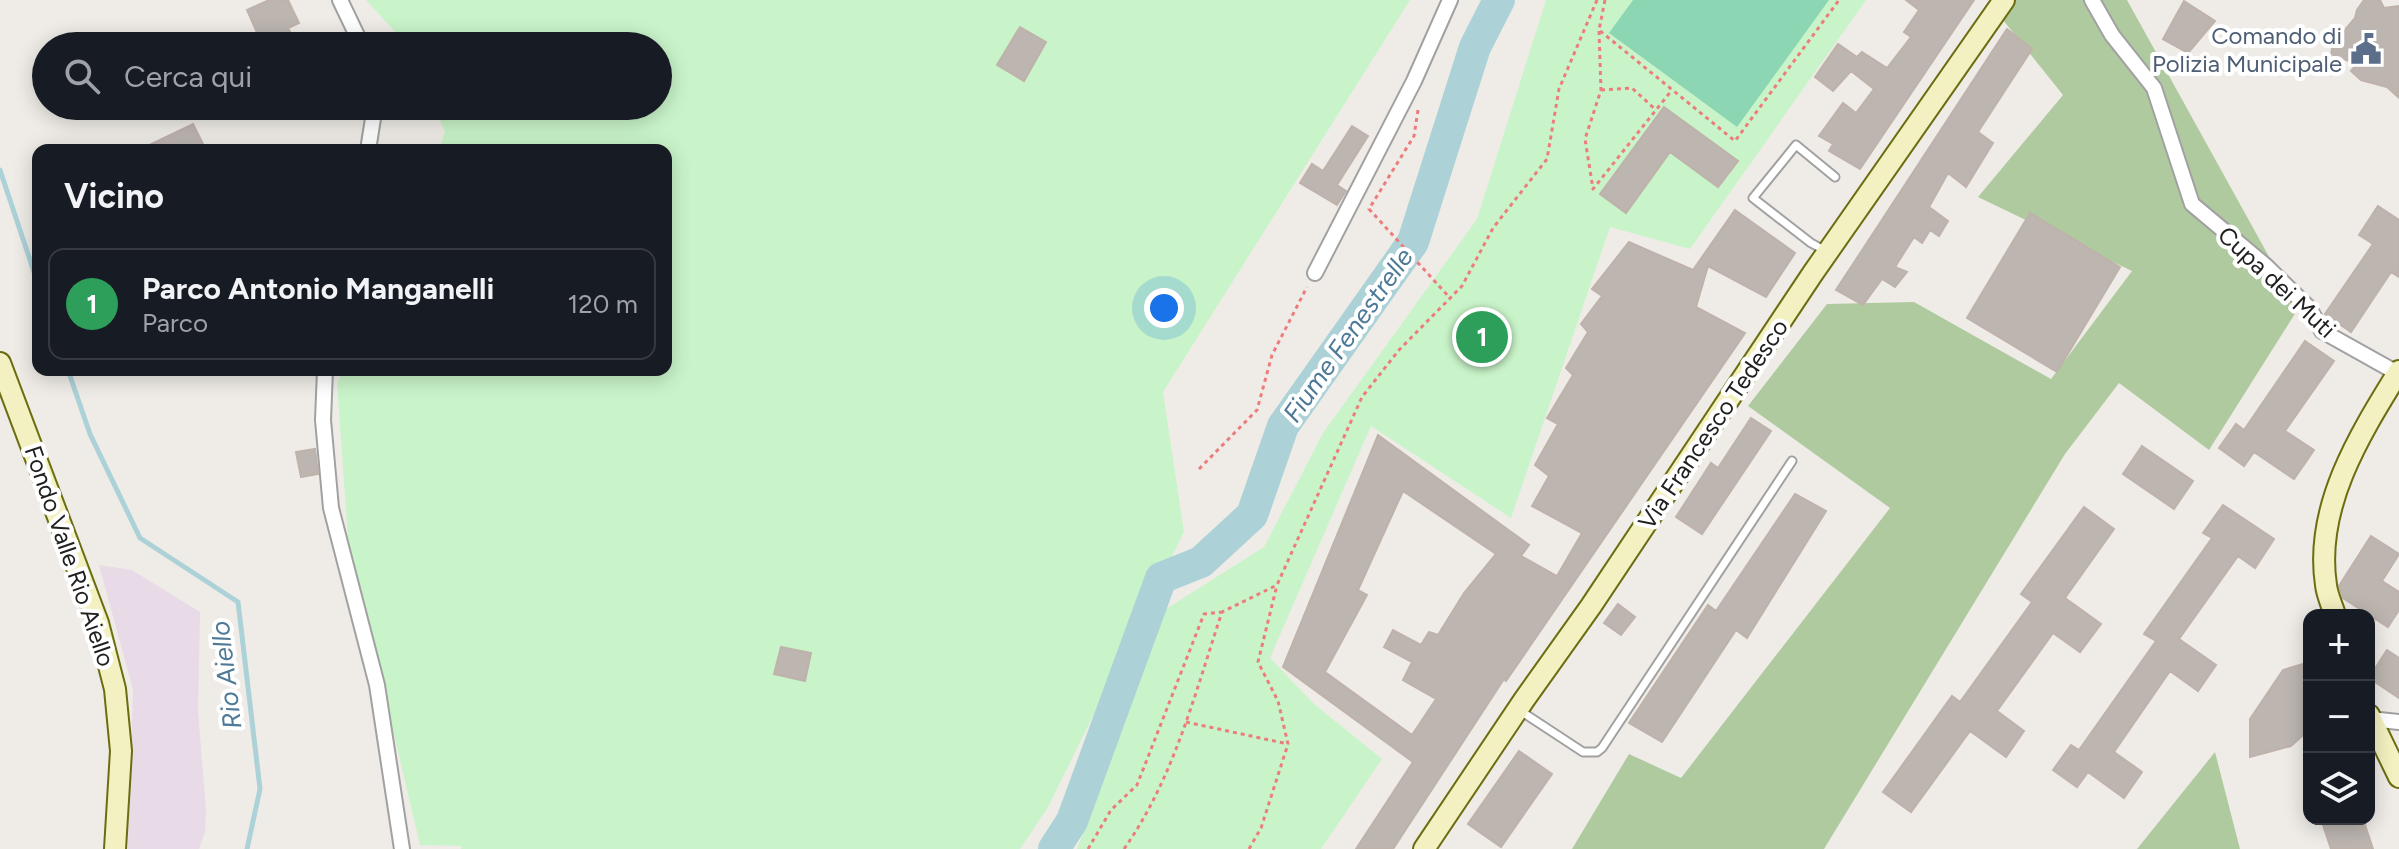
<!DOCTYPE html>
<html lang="it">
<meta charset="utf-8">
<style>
body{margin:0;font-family:Figtree,sans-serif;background:#20242c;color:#f1f3f6}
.controls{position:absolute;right:24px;bottom:24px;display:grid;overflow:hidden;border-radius:16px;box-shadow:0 4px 20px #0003}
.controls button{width:72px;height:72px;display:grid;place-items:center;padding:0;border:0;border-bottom:2px solid #363941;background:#171b24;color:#f1f3f6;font:40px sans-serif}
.you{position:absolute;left:1164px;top:308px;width:28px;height:28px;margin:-20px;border:6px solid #fff;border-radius:50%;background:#1a73e8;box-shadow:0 0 0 12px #1a73e833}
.badge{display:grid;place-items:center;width:52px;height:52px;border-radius:50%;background:#7c3aed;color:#fff;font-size:26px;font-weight:700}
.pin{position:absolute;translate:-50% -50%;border:4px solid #fff;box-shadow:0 2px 8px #0006}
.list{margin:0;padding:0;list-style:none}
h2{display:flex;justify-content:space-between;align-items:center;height:104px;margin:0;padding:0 32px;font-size:34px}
h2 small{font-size:26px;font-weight:400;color:#9ea1a6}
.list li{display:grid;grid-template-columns:52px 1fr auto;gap:24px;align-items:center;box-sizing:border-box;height:112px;margin:0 16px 16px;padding:0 16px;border:2px solid #363941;border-radius:16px}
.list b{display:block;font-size:30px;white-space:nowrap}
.list p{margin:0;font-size:26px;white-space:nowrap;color:#9ea1a6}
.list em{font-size:26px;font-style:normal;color:#9ea1a6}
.icon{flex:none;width:44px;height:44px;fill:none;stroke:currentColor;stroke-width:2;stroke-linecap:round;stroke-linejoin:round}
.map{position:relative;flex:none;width:2399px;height:849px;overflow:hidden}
.search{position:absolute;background:#171b24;box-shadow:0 4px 20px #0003;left:32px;top:32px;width:640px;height:88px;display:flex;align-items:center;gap:20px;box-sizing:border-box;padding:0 28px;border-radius:44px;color:#9ea1a6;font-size:30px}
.panel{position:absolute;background:#171b24;box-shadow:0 4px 20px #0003;left:32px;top:144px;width:640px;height:232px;border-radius:16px}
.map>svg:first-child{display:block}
</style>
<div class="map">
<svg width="2399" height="849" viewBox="0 0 2399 849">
<rect width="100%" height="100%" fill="#efece7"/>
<!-- industrial -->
<path fill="#e8dae6" d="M 99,565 L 132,570 L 200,612 L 198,711 L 206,810 L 205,832 L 199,849 L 128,849 L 133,690 Z"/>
<!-- forest -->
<path fill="#b0caa0" d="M 2016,0 L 2127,0 L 2298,309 L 2209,450 L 2119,383 L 2065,454 L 1824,849 L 1572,849 L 1629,754 L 1681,778 L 1890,508 L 1748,406 L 1827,304 L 1914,302 L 2051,379 L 2132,271 L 1978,197 L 2063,95 L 2003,20 Z
M 2215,752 L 2240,849 L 2137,849 Z"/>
<!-- park -->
<path fill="#c9f4c9" d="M 366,0 L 1410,0 L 1163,392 L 1184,532 L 1048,807 L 1020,849 L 461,849 L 461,846 L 420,845 L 348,540 L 337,383 L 344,370 L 666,370 L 666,150 L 439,150 L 445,132 L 434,106 L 658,106 L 658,46 L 408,46 Z
M 1546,0 L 1866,0 L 1690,249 L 1610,227 L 1511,518 L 1371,426 L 1270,658 L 1314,704 L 1382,759 L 1321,849 L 1077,849 L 1166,609 L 1264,547 L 1323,433 L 1477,219 Z"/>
<!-- pitch -->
<path fill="#8dd6b3" d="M 1633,0 L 1829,0 L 1737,127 L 1609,33 Z"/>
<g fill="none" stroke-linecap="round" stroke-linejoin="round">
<!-- stream -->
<path stroke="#acd2d8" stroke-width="5" d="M 0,170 L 38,284
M 68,370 L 90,434 L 140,538 L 238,602 L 260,789 L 247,849"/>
<!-- river -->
<path stroke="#acd2d8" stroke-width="32" d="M 1054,849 L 1072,821 L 1161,578 L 1201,562 L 1252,515 L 1283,426 L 1413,242 L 1475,47 L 1499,0"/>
</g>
<!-- building -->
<path fill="#bcb5b0" stroke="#bfb2ab" stroke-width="2" fill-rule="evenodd" d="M 269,0 L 288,0 L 299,23 L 288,28 L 297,46 L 263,46 L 247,10 Z
M 1906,0 L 1974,0 L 1860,169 L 1829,151 L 1833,144 L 1819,136 L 1843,103 L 1856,113 L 1874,89 L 1851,71 L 1833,91 L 1815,77 L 1838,44 L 1857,57 L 1862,52 L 1887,68 L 1911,37 L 1904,32 L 1919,10 Z
M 2364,0 L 2380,0 L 2384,8 L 2399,6 L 2399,98 L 2387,87 L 2361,80 L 2351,71 L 2357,64 L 2331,54 L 2333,44 L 2355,18 L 2357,10 Z
M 2184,1 L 2215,21 L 2188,53 L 2163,39 Z
M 1020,27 L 1046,42 L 1024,81 L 997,65 Z
M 2007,29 L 2032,49 L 1978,132 L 1993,143 L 1966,187 L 1948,173 L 1929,207 L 1948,221 L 1939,236 L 1930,230 L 1922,243 L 1914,237 L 1895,267 L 1907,272 L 1895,287 L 1882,279 L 1863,305 L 1836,290 Z
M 1664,107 L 1738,161 L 1718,187 L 1670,152 L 1626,213 L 1600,194 Z
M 193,124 L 206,150 L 139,150 Z
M 1352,126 L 1368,136 L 1337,185 L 1346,191 L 1337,205 L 1300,183 L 1312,164 L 1323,171 Z
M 2378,206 L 2399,220 L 2399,277 L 2391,272 L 2351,332 L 2325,314 L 2373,244 L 2359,235 Z
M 1735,210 L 1795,253 L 1766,297 L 1708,266 L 1696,307 L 1745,333 L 1506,681 L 1504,679 L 1393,849 L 1356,849 L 1413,762 L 1283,667 L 1378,435 L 1529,545 L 1521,556 L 1557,576 L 1582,533 L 1532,506 L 1549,476 L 1535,465 L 1558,424 L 1547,418 L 1573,375 L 1566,368 L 1588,332 L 1581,324 L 1602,296 L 1592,289 L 1629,242 L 1693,270 ZM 1403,491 L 1496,554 L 1464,593 L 1438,635 L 1429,632 L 1421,645 L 1393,630 L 1384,647 L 1412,662 L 1403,680 L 1436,699 L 1412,735 L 1325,672 L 1367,595 L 1358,590 Z
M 2030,213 L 2120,267 L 2057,372 L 1967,318 Z
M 2305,341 L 2334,361 L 2285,431 L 2314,450 L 2294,479 L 2254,452 L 2244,466 L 2219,448 L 2236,424 L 2244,430 Z
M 1751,418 L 1771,431 L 1702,534 L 1676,517 L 1711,463 L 1718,468 Z
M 2142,446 L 2193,481 L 2174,509 L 2123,474 Z
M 315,449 L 318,474 L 301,477 L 296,452 Z
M 1795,494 L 1826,511 L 1747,638 L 1736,630 L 1662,742 L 1629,723 L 1708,605 L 1716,611 Z
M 2223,505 L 2274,539 L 2255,568 L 2238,556 L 2179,639 L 2216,665 L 2198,691 L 2170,671 L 2114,752 L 2142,772 L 2124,798 L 2088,772 L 2077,787 L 2053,770 L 2071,745 L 2079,750 L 2156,641 L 2144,634 L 2212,538 L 2203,533 Z
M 2084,507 L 2114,529 L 2065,598 L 2101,624 L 2080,652 L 2053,633 L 1997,711 L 2024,731 L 2006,757 L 1970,731 L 1911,812 L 1883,792 L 1952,696 L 1960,702 L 2032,602 L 2021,594 Z
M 2371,536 L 2399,554 L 2382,581 L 2399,592 L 2399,610 L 2388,627 L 2343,598 L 2339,586 Z
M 1618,604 L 1635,617 L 1621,635 L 1604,623 Z
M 781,647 L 811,653 L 805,681 L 774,674 Z
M 2387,650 L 2399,658 L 2399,698 L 2369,678 Z
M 2309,662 L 2309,725 L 2303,735 L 2291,746 L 2250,757 L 2250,719 L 2283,670 Z
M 1519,751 L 1552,774 L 1501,847 L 1468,824 Z
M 2321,819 L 2363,819 L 2373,849 L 2331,849 Z"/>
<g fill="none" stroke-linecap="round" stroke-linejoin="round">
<defs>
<path id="lane" d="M 1826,251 L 1811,243 L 1753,198 L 1796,145 L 1835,177
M 1519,710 L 1583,752 L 1597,752 L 1602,748 L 1792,461"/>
<path id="street" d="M 340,0 L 362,46
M 2092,0 L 2112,35 L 2154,88 L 2192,204 L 2266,266 L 2309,308 L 2322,331 L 2397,373
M 368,150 L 375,106
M 1315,273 L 1414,81 L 1450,0
M 325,370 L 323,420 L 331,508 L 377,685 L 402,849
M 2370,719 L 2399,722"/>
<path id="secondary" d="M 0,363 L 98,623 L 115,689 L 121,751 L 115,849
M 2335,615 C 2332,605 2327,595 2326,585 C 2314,507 2360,434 2399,371
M 2369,715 L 2399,777
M 1424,849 L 1524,700 L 1591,606 L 1813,273 L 2004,0"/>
</defs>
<!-- lane casing -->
<use href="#lane" stroke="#a1a1a1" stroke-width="11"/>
<!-- street casing -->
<use href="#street" stroke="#a1a1a1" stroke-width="18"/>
<!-- secondary casing -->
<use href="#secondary" stroke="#6b6d10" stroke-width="24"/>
<!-- path -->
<path stroke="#ec7d7c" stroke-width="3" stroke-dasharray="4 4" stroke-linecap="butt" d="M 1605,0 L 1599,30 L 1735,141 L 1839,0
M 1599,31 L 1601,90 L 1585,139 L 1593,189 L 1672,90
M 1601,90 L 1632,88 L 1656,110
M 1418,110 L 1414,136 L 1369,209 L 1450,298
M 1199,469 L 1257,410 L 1272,355 L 1307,287
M 1186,722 L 1288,744
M 1088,849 L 1111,810 L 1137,785 L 1204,614 L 1222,612
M 1124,849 C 1174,778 1195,693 1222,612 L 1277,585 L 1362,397 L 1399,350 L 1462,286 L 1493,228 L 1547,159 L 1559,89 L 1597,0
M 1249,849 L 1261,828 L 1288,744 L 1278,701 L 1258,662 L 1277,585"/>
<!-- lane -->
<use href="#lane" stroke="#fff" stroke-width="7"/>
<!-- street -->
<use href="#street" stroke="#fff" stroke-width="14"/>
<!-- secondary -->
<use href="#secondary" stroke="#f3f1c1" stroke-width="20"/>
</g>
<!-- icons -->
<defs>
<symbol id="civic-bare" viewBox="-9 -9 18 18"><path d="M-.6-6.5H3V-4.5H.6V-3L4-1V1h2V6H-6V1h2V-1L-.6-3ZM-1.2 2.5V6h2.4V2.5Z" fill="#5c6f8a" stroke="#fff" stroke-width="2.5" paint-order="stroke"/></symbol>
</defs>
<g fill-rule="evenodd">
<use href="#civic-bare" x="2344" y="27" width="44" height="44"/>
</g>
<g text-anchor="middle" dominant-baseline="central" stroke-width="8" stroke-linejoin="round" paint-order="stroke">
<!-- service labels -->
<g font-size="24" fill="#4e5e75" stroke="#fff" text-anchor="end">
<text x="2342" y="35">Comando di<tspan x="2342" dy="28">Polizia Municipale</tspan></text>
</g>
<!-- street labels -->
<g font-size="24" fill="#202020" stroke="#fff">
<text transform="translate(2277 282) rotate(43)">Cupa dei Muti</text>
<text transform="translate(1713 424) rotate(-56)">Via Francesco Tedesco</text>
<text transform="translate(70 556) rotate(71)">Fondo Valle Rio Aiello</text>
</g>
<!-- water labels -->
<g font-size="26" font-style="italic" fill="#4e7997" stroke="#fff">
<text transform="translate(1348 335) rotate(-55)">Fiume Fenestrelle</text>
<text transform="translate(226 675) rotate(-97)">Rio Aiello</text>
</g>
</g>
</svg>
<div class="controls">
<button>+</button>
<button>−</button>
<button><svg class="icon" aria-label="layers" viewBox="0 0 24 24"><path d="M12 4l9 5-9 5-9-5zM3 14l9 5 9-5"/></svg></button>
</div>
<div class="you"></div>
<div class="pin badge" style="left:1482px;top:337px;background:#2e9e5b">1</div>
<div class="search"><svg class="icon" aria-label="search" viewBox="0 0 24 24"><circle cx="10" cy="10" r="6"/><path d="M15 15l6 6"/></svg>Cerca qui</div>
<section class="panel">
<h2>Vicino<small></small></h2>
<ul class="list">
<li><span class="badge" style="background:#2e9e5b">1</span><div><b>Parco Antonio Manganelli</b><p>Parco</p></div><em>120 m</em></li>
</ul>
</section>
</div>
